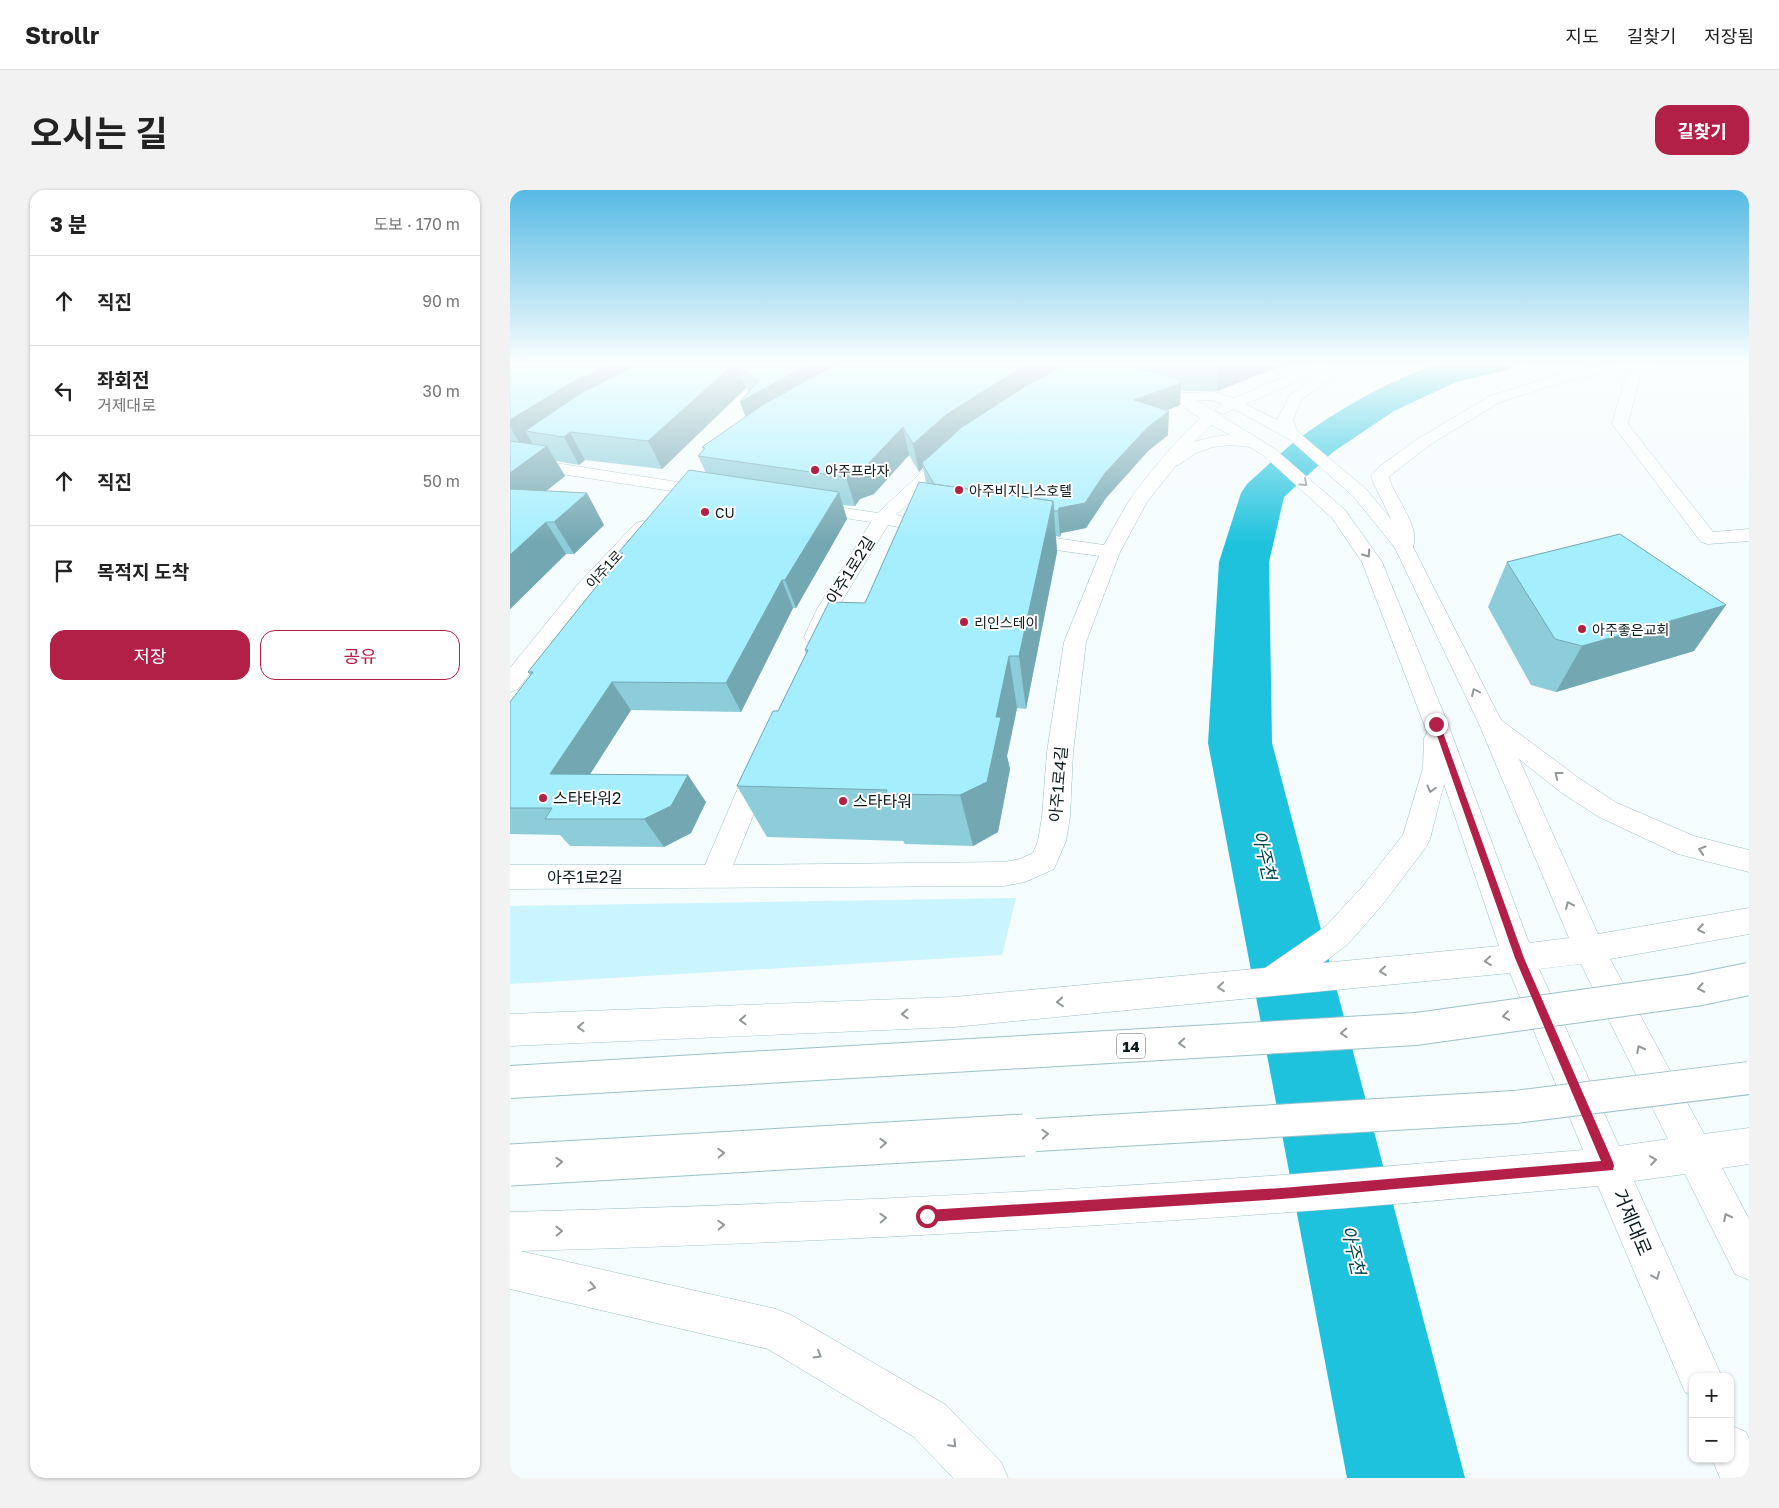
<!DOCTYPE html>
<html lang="ko">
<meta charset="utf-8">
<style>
body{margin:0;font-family:"Golos Text","Noto Sans KR",sans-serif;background:#f2f2f2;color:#222}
.controls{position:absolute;right:15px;bottom:15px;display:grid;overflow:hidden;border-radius:10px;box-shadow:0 1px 4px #0004}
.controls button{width:45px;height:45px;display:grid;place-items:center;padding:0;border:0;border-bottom:1px solid #e0e0e0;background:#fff;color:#222;font:25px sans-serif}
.stop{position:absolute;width:15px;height:15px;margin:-11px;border:4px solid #b22048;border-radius:50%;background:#fff}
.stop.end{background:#b22048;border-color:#fff;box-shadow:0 1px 5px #0008}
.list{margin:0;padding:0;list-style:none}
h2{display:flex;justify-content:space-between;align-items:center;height:65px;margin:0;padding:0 20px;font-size:21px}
h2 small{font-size:16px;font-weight:400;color:#767676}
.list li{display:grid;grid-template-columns:32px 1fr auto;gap:15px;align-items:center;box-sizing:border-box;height:90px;padding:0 20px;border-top:1px solid #e0e0e0}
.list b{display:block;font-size:19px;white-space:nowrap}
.list p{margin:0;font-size:16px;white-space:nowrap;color:#767676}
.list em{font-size:16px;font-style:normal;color:#767676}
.actions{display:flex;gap:10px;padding:15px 20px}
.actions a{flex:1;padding:11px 0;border:1px solid #b22048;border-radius:15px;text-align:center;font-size:18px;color:#b22048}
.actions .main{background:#b22048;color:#fff}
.icon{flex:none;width:28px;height:28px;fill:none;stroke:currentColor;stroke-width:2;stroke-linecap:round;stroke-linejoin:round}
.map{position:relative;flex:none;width:1239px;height:1288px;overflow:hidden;border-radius:15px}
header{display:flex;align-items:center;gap:30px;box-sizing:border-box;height:70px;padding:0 25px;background:#fff;border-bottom:1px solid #e0e0e0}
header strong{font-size:24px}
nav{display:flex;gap:28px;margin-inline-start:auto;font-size:18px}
.intro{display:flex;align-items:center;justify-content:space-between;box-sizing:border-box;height:120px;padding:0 30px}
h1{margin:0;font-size:35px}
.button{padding:12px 22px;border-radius:15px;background:#b22048;color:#fff;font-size:18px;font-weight:700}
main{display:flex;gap:30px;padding:0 30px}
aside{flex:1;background:#fff;border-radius:15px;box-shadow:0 1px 4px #0004}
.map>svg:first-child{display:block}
</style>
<header>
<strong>Strollr</strong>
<nav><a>지도</a><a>길찾기</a><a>저장됨</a></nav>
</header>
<div class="intro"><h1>오시는 길</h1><a class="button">길찾기</a></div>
<main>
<aside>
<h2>3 분<small>도보 · 170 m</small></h2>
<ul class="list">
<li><svg class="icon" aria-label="ahead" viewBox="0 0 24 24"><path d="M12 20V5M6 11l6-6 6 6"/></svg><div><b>직진</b></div><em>90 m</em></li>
<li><svg class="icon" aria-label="left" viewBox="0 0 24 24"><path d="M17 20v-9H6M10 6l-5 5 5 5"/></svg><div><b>좌회전</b><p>거제대로</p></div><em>30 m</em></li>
<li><svg class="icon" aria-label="ahead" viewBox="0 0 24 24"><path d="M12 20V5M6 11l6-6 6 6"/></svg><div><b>직진</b></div><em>50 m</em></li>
<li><svg class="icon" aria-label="arrive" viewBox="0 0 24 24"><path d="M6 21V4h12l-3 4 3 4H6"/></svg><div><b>목적지 도착</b></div></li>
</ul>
<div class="actions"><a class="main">저장</a><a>공유</a></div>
</aside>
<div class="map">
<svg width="1239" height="1288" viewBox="0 0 1239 1288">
<rect width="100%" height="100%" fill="#f4fcfd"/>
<!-- green -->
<path fill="#caf4fe" d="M 506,708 L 492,765 L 0,794 L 0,716 Z"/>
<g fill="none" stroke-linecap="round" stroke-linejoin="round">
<!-- river -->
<path fill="#1ec2dd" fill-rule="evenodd" d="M 935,173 L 1003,173 L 997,180 L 946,192 L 884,221 L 823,262 L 774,307 L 759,372 L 762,553 L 955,1288 L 837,1288 L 698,553 L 709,372 L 731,303 L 737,294 C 756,277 775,258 795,244 C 834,216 889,185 935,173 Z"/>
<defs>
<path id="minor" d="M 1110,173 L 1147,173 L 1129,190 L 1118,234 L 1203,342 L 1239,339 L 1239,351 L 1198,354 L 1191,352 L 1102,234 L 1115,188 L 1125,178 L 1063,189 L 990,212 L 918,256 L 881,285 L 879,287 C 883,307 915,340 901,361 L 894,363 L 887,361 L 884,357 L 881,329 L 863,292 L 861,286 L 869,277 L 906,250 L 980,206 L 1056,182 Z
M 703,221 L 708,223 L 711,226 L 708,229 L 687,249 L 637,312 L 610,362 L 576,452 L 563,562 L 560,627 L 556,651 L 544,679 L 515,692 L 494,696 L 0,699 L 0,675 L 195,675 L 237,577 L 241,570 L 250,568 L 259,570 L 263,577 L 223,675 L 494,672 L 510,669 L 523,663 L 528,651 L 532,627 L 537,562 L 554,452 L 589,366 L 510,355 L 503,353 L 501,349 L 503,345 L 510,343 L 594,355 C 603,340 611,323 621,308 C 634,290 684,226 703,221 Z
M 441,258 L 447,260 L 449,263 L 447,266 L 386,325 L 394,327 L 397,331 L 394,335 L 388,337 L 378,335 L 327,419 L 313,452 L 305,454 L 297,452 L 294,447 L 307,419 L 361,332 L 294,322 L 291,318 L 294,314 L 300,313 L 368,323 L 435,260 Z
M 0,266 L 200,297 L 206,298 L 209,302 L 206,306 L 200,307 L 0,276 Z"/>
<path id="tertiary" d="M 806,173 L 824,173 L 822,176 L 736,214 L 767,230 L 780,205 L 816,179 L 826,179 L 828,182 L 826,185 L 791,210 L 783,230 L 787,241 L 856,299 L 901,353 L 991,530 L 1070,589 L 1107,613 L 1184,646 L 1239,660 L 1239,682 L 1168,664 L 1089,627 L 1052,603 L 1009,569 L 1088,744 L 1239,718 L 1239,744 L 1100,769 L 1194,944 L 1239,938 L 1239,974 L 1212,978 L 1239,1029 L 1239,1090 L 1225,1084 L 1175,984 L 1124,991 L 1212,1187 L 1183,1187 L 1183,1206 L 1175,1202 L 1088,996 C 982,1005 876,1016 769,1023 C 517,1041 264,1054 10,1061 L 266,1119 L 281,1125 L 436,1215 L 491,1272 L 498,1288 L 443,1288 L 404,1247 L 258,1159 L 0,1099 L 0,1022 C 257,1015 515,1004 772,985 C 872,977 973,968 1073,960 L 1000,783 L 444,837 L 0,856 L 0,824 L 444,807 L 755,778 L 816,736 L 853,696 L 893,645 L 913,578 L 914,548 L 917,543 L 914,534 L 852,372 L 822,328 L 753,265 L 740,257 L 721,255 L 703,257 L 686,263 L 668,275 L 656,275 L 654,271 C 665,254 701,246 720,245 C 702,234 676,223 664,206 L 666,203 L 704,202 L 724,208 ZM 686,210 L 702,210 L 712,214 L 705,219 L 708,222 L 713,224 L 724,219 L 779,249 L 844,307 L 885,358 L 969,534 L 1059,748 L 1019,753 L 938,534 L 872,372 L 835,320 L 765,259 ZM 934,594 L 989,756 L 813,773 L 838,754 L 873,714 L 916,657 L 920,649 ZM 1071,774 L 1158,949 L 1109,956 L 1029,779 Z
M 133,331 L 140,333 L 142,337 L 140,341 L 83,401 L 8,499 L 0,502 L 0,478 L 69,393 L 126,333 Z
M 1220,1235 L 1236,1242 L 1239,1249 L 1239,1288 L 1210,1288 L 1202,1269 L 1220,1269 Z"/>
</defs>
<!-- minor casing -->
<use href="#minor" stroke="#9dc1c9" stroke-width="1"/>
<!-- tertiary casing -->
<use href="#tertiary" stroke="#9dc1c9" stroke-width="1"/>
<!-- minor -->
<use href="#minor" fill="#fff" fill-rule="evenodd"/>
<!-- tertiary -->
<use href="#tertiary" fill="#fff" fill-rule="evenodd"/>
<defs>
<path id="trunk-bridge-far1" d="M 0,892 L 906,839 L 1185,800 L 1239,789
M 492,947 L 1005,917 L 1239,888"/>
<path id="trunk-bridge" d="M 0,975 L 514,945"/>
</defs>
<!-- trunk-bridge-far1 casing -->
<use href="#trunk-bridge-far1" stroke="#9dc1c9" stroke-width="34" stroke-linecap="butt"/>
<!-- trunk-bridge casing -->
<use href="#trunk-bridge" stroke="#9dc1c9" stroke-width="43" stroke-linecap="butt"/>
<!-- trunk-bridge-far1 -->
<use href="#trunk-bridge-far1" stroke="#fff" stroke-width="32"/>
<!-- trunk-bridge -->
<use href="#trunk-bridge" stroke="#fff" stroke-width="41"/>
</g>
<!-- wall -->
<path fill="#8dcdda" d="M 0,173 L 779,173 L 707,201 L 675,201 L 671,200 L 670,215 L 657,220 L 658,245 L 638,261 L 596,308 L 576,338 L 551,343 L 550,347 L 546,346 L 547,362 L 516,519 L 507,518 L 497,566 L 500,579 L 488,642 L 463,656 L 395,654 L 393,651 L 257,647 L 227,596 L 268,521 L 296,464 L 295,460 L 355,413 L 416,293 L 413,278 L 409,282 L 399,265 L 364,304 L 350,309 L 345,316 L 333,315 L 337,329 L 286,418 L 283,418 L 231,522 L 121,520 L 80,584 L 196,612 L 181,643 L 154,657 L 60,656 L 50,645 L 0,644 L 0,512 L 21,486 L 18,482 L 110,367 L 108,363 L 196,283 L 188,266 L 194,260 L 192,257 L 236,227 L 239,201 L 236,198 L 152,279 L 75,270 L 69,275 L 46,271 L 55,286 L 36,301 L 94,335 L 64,364 L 56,364 L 0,419 Z
M 997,372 L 1184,461 L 1046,502 L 1021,495 L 978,417 Z"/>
<!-- shaded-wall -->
<path fill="#73a7b2" d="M 102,173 L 162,173 L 15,241 L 23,254 L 14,260 L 0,237 L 0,230 L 59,194 Z
M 225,173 L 226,173 L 236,198 L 152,279 L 138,251 Z
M 301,173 L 368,173 L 240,239 L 230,212 Z
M 522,173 L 561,173 L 412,273 L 413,278 L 409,282 L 403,254 L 437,224 L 506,181 Z
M 714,173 L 779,173 L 707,201 L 709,175 Z
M 671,193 L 670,215 L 624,233 L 624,210 Z
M 659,221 L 658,245 L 638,261 L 596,308 L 576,338 L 551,343 L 550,347 L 548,321 L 549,318 L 595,283 L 638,237 Z
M 393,237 L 399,265 L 364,304 L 350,309 L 345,316 L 336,287 L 341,280 Z
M 60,242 L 75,270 L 69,275 L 54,247 Z
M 37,256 L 55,286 L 1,329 L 0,328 L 0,283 Z
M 329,302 L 337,329 L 286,418 L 275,390 Z
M 77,303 L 94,335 L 64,364 L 44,332 Z
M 543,311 L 547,362 L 516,519 L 509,466 Z
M 36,332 L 56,364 L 0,419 L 0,365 Z
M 272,390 L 283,418 L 231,522 L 216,493 Z
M 1216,415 L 1184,461 L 1046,502 L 1072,456 Z
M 499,466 L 507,518 L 497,566 L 500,579 L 488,642 L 463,656 L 450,605 L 486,527 Z
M 102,492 L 121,520 L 63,611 L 40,584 Z
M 178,585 L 196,612 L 181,643 L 154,657 L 134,629 Z"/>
<!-- building -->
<path fill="#a4eefe" stroke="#73a7b2" d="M 0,173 L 102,173 L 59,194 L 0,230 Z
M 130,173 L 225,173 L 138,251 L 60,242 L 54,247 L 15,241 L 71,203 Z
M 227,173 L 301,173 L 230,212 L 248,191 Z
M 332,173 L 522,173 L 506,181 L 437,224 L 403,254 L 393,237 L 356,276 L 341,280 L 336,287 L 188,266 L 195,258 L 192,257 L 254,214 L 321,177 Z
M 559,173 L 611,173 L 666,188 L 671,193 L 624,210 L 659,221 L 638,237 L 595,283 L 575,313 L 549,318 L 548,321 L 544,321 L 543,311 L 424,294 L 412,273 L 452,237 L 519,194 Z
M 670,173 L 714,173 L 709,175 L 677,175 Z
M 0,251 L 37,256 L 0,283 Z
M 179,280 L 329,302 L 275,390 L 272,390 L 216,493 L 102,492 L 40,584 L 178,585 L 161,616 L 134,629 L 35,629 L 42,618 L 0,618 L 0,512 L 23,482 L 18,482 L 113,363 L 108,363 Z
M 409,292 L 543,311 L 509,466 L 499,466 L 486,527 L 491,527 L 477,592 L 450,605 L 376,604 L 377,600 L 227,596 L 263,521 L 268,521 L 298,460 L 295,460 L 319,412 L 355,413 Z
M 0,299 L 77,303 L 44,332 L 36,332 L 0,365 Z
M 1110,344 L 1216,415 L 1072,456 L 1045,449 L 997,372 Z"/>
<!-- one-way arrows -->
<defs><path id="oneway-chevron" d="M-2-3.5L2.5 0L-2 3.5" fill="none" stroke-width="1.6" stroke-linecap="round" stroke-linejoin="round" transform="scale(1.25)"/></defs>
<g stroke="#92989a">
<use href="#oneway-chevron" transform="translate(794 293) rotate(42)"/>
<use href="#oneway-chevron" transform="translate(857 364) rotate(55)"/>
<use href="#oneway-chevron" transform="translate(965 502) rotate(-116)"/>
<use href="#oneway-chevron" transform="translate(1048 585) rotate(-142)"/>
<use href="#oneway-chevron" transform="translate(921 599) rotate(105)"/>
<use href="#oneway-chevron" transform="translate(1192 660) rotate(-164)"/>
<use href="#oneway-chevron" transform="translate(1059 715) rotate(-114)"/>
<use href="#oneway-chevron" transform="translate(1191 739) rotate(170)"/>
<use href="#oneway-chevron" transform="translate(978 771) rotate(174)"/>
<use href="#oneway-chevron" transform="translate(873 781) rotate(174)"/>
<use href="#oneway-chevron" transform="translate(711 797) rotate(175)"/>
<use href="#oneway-chevron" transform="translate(1191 798) rotate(169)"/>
<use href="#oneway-chevron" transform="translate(550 812) rotate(175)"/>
<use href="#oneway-chevron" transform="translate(395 824) rotate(178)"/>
<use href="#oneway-chevron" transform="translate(996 826) rotate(172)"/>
<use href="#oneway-chevron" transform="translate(233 830) rotate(178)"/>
<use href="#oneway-chevron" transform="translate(71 837) rotate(178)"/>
<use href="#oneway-chevron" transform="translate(834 843) rotate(177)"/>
<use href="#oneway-chevron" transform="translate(672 853) rotate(177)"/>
<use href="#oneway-chevron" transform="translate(1130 859) rotate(-117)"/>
<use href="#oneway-chevron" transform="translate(535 944) rotate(-3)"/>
<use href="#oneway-chevron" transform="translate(373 953) rotate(-3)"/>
<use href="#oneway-chevron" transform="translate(211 963) rotate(-3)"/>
<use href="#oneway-chevron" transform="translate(1143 970) rotate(-8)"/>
<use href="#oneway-chevron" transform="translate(49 972) rotate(-3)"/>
<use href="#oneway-chevron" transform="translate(1217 1027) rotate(-117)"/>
<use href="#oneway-chevron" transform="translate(373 1028) rotate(-3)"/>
<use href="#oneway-chevron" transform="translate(211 1035) rotate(-3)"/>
<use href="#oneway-chevron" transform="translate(49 1041) rotate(-1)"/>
<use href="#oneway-chevron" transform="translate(1146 1086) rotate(67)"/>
<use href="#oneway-chevron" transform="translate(82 1097) rotate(13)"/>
<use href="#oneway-chevron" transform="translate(308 1165) rotate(31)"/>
<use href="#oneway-chevron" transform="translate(443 1254) rotate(46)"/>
</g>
<!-- sky -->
<linearGradient id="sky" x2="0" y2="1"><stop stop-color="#57bae4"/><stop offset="0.49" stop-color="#fafefe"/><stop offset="1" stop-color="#fafefe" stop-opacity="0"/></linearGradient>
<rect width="1239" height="353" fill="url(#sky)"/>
<!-- route -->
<path fill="#b22048" d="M 926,531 L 930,534 L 1014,768 L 1103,972 L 1104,976 L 1103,980 L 772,1009 L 417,1032 L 413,1030 L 412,1026 L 413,1022 L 417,1020 L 772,998 L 1091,971 L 1005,768 L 923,534 Z"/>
<!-- markers -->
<g fill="#b22048" stroke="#fff" stroke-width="2">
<circle cx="305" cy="280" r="5"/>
<circle cx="449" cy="300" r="5"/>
<circle cx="195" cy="322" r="5"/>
<circle cx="454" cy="432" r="5"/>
<circle cx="1072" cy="439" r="5"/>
<circle cx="33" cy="608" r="5"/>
<circle cx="333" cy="611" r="5"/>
</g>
<g text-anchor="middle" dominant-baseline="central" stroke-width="4" stroke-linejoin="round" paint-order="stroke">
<!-- far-poi labels -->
<g font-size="14" fill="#0d1b1e" stroke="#fff" text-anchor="start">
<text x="315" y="280">아주프라자</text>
<text x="459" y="300">아주비지니스호텔</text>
<text x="205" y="322">CU</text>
<text x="464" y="432">리인스테이</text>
<text x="1082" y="439">아주좋은교회</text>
</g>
<!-- far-street labels -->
<g font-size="14" fill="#0d1b1e" stroke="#fff">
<text transform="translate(94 379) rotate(-47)">아주1로</text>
</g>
<!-- shield labels -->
<rect fill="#fff" stroke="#565f62" stroke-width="1" x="607" y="843.5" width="28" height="25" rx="4"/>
<g font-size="15" font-weight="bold" fill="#0d1b1e">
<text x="621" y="856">14</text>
</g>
<!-- street labels -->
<g font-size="16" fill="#0d1b1e" stroke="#fff">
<text transform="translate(340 380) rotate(-58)">아주1로2길</text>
<text transform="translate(548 594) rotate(-85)">아주1로4길</text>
<text x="75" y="687">아주1로2길</text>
</g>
<!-- poi labels -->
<g font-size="16" fill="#0d1b1e" stroke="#fff" text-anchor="start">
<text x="43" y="608">스타타워2</text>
<text x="343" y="611">스타타워</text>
</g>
<!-- water labels -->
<g font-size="18" font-style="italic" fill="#00434e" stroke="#fff">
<text transform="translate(755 665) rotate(77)">아주천</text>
<text transform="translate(844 1060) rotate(77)">아주천</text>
</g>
<!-- near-street labels -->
<g font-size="19" fill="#0d1b1e" stroke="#fff">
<text transform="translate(1123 1032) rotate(67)">거제대로</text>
</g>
</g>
</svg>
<div class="controls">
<button>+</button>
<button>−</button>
</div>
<div class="stop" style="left:417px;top:1026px"></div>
<div class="stop end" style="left:926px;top:534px"></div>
</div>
</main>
